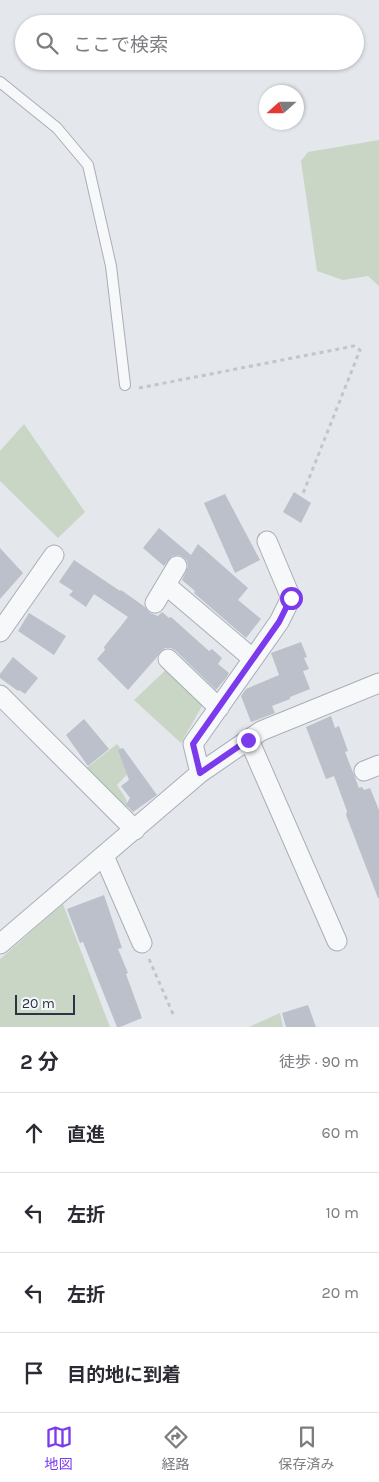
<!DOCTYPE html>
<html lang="ja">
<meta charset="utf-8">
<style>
body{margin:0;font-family:Karla,"Noto Sans JP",sans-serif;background:#f2f2f3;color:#2b2b33}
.compass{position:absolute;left:259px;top:85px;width:45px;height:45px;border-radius:50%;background:#fff;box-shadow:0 1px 4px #0004;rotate:249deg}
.scale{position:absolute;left:15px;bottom:12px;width:60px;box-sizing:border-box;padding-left:5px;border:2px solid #2b3445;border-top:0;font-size:14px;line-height:18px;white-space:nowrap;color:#2b3445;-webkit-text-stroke:4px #f4f6f9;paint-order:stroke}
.stop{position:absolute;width:15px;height:15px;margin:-11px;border:4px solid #7c3aed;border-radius:50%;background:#fff}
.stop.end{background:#7c3aed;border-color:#fff;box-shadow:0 1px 5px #0008}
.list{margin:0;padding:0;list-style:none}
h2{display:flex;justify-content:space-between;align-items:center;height:65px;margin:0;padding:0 20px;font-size:21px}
h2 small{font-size:16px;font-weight:400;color:#7c7c81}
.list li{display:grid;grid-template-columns:32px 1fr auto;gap:15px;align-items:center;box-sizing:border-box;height:80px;padding:0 20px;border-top:1px solid #e1e1e2}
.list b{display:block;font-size:19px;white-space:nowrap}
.list em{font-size:16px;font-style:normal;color:#7c7c81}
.icon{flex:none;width:28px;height:28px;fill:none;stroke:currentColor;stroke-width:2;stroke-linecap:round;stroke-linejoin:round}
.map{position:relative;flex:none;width:379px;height:1027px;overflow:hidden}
.search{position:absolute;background:#fff;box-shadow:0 1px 4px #0004;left:15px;right:15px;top:15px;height:55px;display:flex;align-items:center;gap:12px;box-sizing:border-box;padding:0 18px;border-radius:28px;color:#7c7c81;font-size:19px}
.sheet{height:385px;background:#fff}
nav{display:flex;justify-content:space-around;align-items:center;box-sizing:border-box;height:70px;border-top:1px solid #e1e1e2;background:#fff;font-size:14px;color:#7c7c81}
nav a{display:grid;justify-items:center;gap:2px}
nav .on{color:#7c3aed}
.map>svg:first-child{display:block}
</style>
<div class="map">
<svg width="379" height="1027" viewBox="0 0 379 1027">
<rect width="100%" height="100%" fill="#e4e7ec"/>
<!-- green -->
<path fill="#c9d6c5" d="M 379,140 L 379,286 L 368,276 L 343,280 L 317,271 L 301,161 L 308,152 Z
M 24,424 L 85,512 L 58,538 L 0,481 L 0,451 Z
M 170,666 L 205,701 L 181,743 L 134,700 Z
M 117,744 L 135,766 L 117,785 L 126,799 L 128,806 L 122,812 L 84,770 Z
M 63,904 L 110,1027 L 0,1027 L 0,959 Z
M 280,1013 L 283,1027 L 249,1027 Z"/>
<!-- building -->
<path fill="#bbc0ca" d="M 294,492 L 311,503 L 301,523 L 283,512 Z
M 225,494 L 260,560 L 235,573 L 204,503 Z
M 159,528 L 191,555 L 198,544 L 248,588 L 238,600 L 261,619 L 246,638 L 194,593 L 195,591 L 182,580 L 188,567 L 187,561 L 183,557 L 178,555 L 172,556 L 164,566 L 143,548 Z
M 0,548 L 23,573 L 0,599 Z
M 74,560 L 120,591 L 121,590 L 145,607 L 150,613 L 158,616 L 162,612 L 169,618 L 171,617 L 209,651 L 212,649 L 222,658 L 218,664 L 229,673 L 226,678 L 216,690 L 176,651 L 171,648 L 165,648 L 160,652 L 157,657 L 128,690 L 97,659 L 105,650 L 104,647 L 128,617 L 94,594 L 86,607 L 69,595 L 73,591 L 59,582 Z
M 29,613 L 66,636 L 54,655 L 18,631 Z
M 301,642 L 307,657 L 304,658 L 309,669 L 303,671 L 310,689 L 290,697 L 290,699 L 272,706 L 275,713 L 251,722 L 241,696 L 246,689 L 279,675 L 271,653 Z
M 13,657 L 38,678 L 25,694 L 19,690 L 18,691 L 0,678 L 0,674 Z
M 331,716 L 335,728 L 339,726 L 348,751 L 345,752 L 359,788 L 362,787 L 364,790 L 370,788 L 379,810 L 379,898 L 378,898 L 346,815 L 347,811 L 334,776 L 326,779 L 306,727 Z
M 84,719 L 109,749 L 88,766 L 66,735 Z
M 123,748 L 157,795 L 133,812 L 126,805 L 130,798 L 121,786 L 129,780 L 118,750 Z
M 104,895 L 122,948 L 118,949 L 128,973 L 126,974 L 142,1018 L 120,1027 L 117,1027 L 83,942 L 80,943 L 67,909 Z
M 308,1005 L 316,1027 L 286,1027 L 282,1013 Z"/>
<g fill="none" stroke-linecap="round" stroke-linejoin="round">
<defs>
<path id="service" d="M 0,82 L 57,128 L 88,165 L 111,266 L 125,385"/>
<path id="minor" d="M 166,585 L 253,659
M 155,603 L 177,566
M 0,632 L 54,555
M 168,659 L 219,708
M 0,695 L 135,830
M 249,740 L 337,941
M 364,771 L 379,765
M 200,773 L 193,744 L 279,622 L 291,598 L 267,541
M 104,856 L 142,943
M 0,944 L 200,773 L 261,731 L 379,683"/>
</defs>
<!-- service casing -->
<use href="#service" stroke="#a9aeb7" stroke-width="12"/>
<!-- minor casing -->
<use href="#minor" stroke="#a9aeb7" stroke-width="21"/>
<!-- path -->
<path stroke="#c2c5cb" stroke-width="3" stroke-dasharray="4 4" stroke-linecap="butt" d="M 139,388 L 354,346 L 360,350 L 302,496
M 149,959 L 173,1014"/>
<!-- service -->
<use href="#service" stroke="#f7f8fa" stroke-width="10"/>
<!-- minor -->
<use href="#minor" stroke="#f7f8fa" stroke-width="19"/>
</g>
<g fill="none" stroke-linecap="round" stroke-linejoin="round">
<!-- route -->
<path stroke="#7c3aed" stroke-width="6" d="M 248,740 L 200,773 L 193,744 L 279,622 L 291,598"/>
</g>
</svg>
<svg class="compass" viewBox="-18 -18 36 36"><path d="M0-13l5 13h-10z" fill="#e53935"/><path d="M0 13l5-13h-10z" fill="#7c7c81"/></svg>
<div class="scale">20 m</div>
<div class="stop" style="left:291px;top:598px"></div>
<div class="stop end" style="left:248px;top:740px"></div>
<div class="search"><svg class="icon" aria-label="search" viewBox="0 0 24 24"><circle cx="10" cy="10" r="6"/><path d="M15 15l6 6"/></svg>ここで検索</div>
</div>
<section class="sheet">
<h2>2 分<small>徒歩 · 90 m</small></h2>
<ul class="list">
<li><svg class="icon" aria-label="ahead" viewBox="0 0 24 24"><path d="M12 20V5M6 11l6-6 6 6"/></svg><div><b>直進</b></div><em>60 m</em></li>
<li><svg class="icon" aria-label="left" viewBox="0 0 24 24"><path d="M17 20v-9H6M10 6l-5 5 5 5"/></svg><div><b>左折</b></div><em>10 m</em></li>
<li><svg class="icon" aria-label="left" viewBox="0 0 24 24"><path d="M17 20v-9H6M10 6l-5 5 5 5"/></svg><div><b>左折</b></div><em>20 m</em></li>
<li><svg class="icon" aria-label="arrive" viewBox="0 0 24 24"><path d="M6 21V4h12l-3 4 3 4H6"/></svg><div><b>目的地に到着</b></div></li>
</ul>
</section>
<nav>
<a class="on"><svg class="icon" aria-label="map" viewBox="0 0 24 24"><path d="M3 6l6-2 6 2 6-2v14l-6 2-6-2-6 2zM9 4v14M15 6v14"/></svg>地図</a>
<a><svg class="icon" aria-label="directions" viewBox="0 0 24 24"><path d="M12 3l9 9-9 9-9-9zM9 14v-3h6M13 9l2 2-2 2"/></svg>経路</a>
<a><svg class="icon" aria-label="saved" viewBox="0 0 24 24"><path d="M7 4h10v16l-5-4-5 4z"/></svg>保存済み</a>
</nav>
